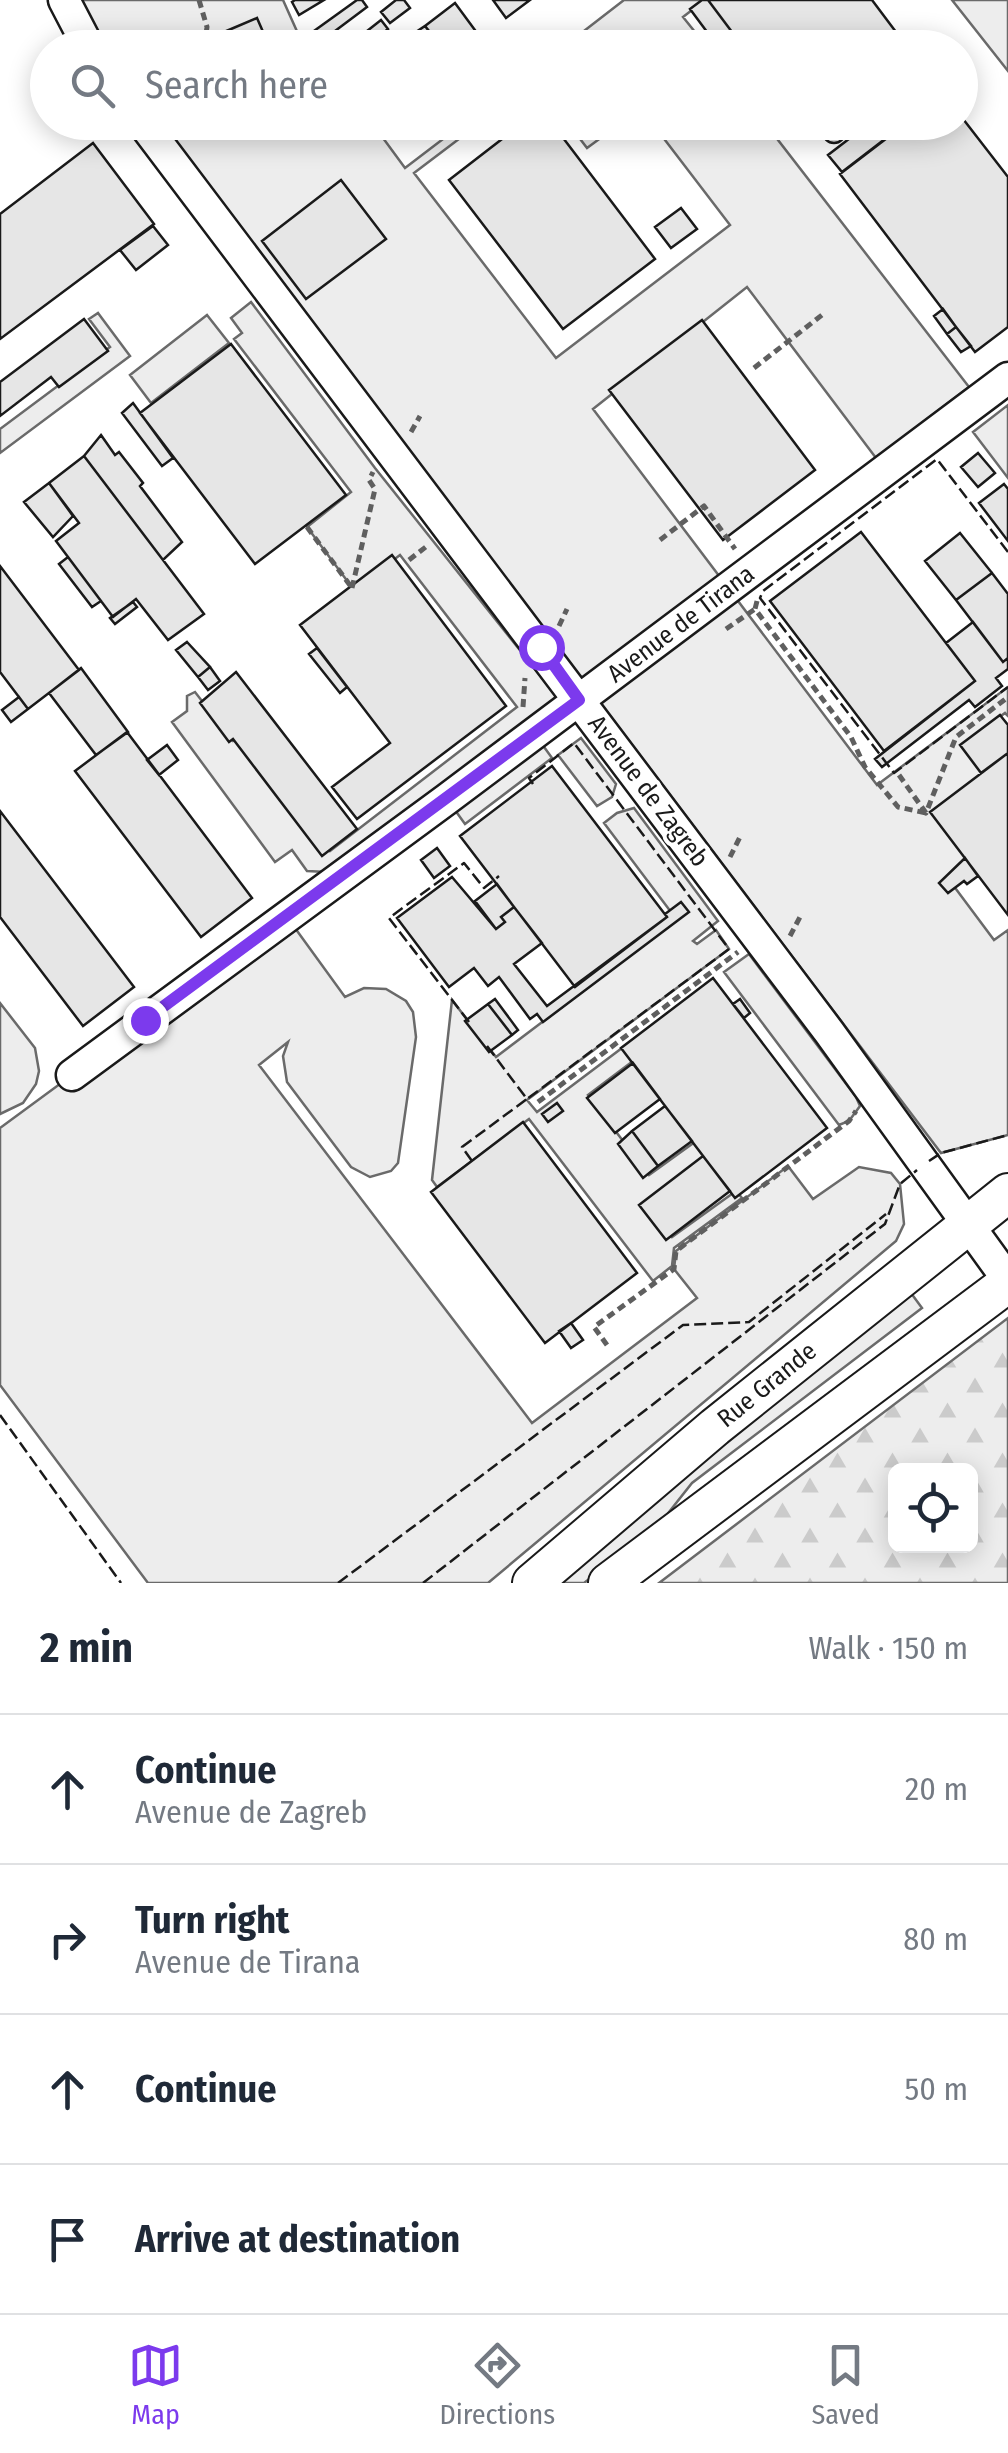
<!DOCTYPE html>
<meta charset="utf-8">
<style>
body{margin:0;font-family:"Fira Sans Condensed",sans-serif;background:#f6f6f7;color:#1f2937}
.controls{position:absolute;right:30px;bottom:30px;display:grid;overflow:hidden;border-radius:15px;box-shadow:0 5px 25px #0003}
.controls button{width:90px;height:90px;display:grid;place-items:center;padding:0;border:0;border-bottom:2px solid #e0e1e3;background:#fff;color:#1f2937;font:50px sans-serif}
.stop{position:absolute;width:30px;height:30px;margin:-22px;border:8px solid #7c3aed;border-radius:50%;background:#fff}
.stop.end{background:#7c3aed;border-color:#fff;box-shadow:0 2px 10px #0008}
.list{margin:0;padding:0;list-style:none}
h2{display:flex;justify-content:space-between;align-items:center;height:130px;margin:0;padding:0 40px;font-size:42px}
h2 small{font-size:32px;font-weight:400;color:#747a83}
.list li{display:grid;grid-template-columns:65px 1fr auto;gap:30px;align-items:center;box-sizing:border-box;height:150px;padding:0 40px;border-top:2px solid #e0e1e3}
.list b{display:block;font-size:38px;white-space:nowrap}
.list p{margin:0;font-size:32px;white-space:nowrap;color:#747a83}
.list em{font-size:32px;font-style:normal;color:#747a83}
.icon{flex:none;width:55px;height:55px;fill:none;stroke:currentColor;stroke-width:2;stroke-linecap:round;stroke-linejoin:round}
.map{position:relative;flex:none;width:1008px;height:1583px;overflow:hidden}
.search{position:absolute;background:#fff;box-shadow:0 5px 25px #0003;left:30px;right:30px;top:30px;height:110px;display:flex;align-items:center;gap:25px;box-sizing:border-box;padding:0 35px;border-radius:55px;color:#747a83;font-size:38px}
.sheet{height:730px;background:#fff}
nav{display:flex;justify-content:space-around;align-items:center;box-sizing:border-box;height:140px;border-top:2px solid #e0e1e3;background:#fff;font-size:28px;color:#747a83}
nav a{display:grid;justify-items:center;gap:5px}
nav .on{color:#7c3aed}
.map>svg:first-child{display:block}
</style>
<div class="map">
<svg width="1008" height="1583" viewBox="0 0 1008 1583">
<defs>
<pattern id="forest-firs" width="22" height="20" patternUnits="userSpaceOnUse" patternTransform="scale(2.5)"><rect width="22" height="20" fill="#ededed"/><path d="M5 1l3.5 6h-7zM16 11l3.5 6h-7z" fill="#cbcbcb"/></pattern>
</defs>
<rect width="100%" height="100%" fill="#fff"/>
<!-- built -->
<path fill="#ededed" stroke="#6a6a6a" stroke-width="2.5" d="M 73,0 L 283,0 L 304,47 L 103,47 Z
M 624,0 L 705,0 L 683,17 L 707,47 L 597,47 L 590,39 L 578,47 L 562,48 Z
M 952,0 L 1008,0 L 1008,71 Z
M 161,123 L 372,123 L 405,168 L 464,123 L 480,123 L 414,173 L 556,358 L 730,225 L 652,123 L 772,123 L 768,127 L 969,387 L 876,458 L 747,287 L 593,409 L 877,785 L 1008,687 L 1008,716 L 1005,713 L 966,742 L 987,770 L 973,856 L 947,877 L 994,940 L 1008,930 L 1008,1135 L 941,1153 Z
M 568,123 L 621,123 L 587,148 Z
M 251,302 L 375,468 L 558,698 L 327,872 L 307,871 L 292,850 L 275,862 L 172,722 L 187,711 L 187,696 L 195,692 L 233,741 L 241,737 L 330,851 L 517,707 L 400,555 L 354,590 L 307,527 L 351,492 L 234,339 L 242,333 L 231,318 Z
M 98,313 L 130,356 L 0,453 L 0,429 L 110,347 L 89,319 Z
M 207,315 L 229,343 L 151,403 L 130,375 Z
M 1008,405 L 1008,478 L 973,432 Z
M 534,733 L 552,758 L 465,824 L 447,799 Z
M 581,738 L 616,784 L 612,797 L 597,806 L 558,755 Z
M 634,808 L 718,921 L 693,941 L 697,944 L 716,930 L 729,949 L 527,1100 L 537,1112 L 626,1045 L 637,1058 L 588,1095 L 649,1175 L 699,1139 L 710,1154 L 646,1202 L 672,1237 L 736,1191 L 742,1198 L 674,1248 L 672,1266 L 653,1281 L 529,1119 L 437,1187 L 432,1180 L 452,1000 L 496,1057 L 677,920 L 604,823 L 617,813 Z
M 287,917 L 345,997 L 364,988 L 386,989 L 406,1001 L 413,1012 L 416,1037 L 398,1163 L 391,1171 L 370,1177 L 351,1167 L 287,1082 L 283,1056 L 288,1042 L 259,1065 L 532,1423 L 697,1298 L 674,1269 L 676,1251 L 788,1166 L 813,1199 L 859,1167 L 891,1173 L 900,1184 L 904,1224 L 896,1241 L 488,1583 L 148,1583 L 0,1385 L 0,1128 Z
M 749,954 L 856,1097 L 860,1106 L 849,1121 L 839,1125 L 724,972 Z
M 0,1003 L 35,1048 L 39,1071 L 36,1084 L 23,1103 L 0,1114 Z
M 908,1289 L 922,1308 L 692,1483 L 658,1526 L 584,1583 L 553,1583 Z"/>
<!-- forest -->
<path fill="url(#forest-firs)" stroke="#6a6a6a" stroke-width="2.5" fill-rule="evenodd" d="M 1008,1318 L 1008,1583 L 659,1583 ZM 896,1470 L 970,1470 L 970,1546 L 896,1546 Z"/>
<!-- building -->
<path fill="#e6e6e6" stroke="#1a1a1a" stroke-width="2.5" d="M 295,0 L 324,0 L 299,15 L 292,2 Z
M 357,0 L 362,0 L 367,7 L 315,46 L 307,36 Z
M 396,0 L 404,0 L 410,8 L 390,23 L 381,12 Z
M 493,0 L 530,0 L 506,18 Z
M 702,0 L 708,0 L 744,48 L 719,48 L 690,9 Z
M 708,0 L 872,0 L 899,36 L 884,48 L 744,48 Z
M 455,3 L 483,41 L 474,48 L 442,48 L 425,26 Z
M 257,18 L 267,41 L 254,48 L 231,48 L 224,32 Z
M 381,20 L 388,29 L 369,44 L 362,35 Z
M 425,26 L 438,42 L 431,48 L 416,32 Z
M 960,115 L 1008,177 L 1008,327 L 975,352 L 840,174 L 908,122 L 960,122 Z
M823 132a11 11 0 1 1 22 0a11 11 0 1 1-22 0Z
M 380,122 L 402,122 L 388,133 Z
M 524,122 L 551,122 L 655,259 L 563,329 L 449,180 Z
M 871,122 L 907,122 L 842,172 L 828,155 Z
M 93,143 L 154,224 L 0,339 L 0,214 Z
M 341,180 L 386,239 L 306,299 L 262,241 Z
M 681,208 L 697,229 L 671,248 L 655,227 Z
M 153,226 L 168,245 L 136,270 L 120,250 Z
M 943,309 L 956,327 L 947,334 L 934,316 Z
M 84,319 L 108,351 L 59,387 L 51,377 L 0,416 L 0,382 Z
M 702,320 L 815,470 L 723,540 L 609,390 Z
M 956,327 L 971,346 L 961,352 L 947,334 Z
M 231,344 L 346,495 L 255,564 L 140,413 Z
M 133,403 L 173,458 L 162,466 L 122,413 Z
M 101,435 L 115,455 L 119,452 L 143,483 L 140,486 L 182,542 L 163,560 L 84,456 Z
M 978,453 L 995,473 L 978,487 L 961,467 Z
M 84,456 L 204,614 L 168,640 L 136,599 L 113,617 L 56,541 L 79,523 L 49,483 Z
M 49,483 L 73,516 L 53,537 L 24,502 Z
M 1004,484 L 1008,489 L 1008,541 L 979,503 Z
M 861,532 L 975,681 L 884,751 L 770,601 Z
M 960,533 L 992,573 L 956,600 L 925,561 Z
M 392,555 L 506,706 L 357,819 L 332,787 L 390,743 L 300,625 Z
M 68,557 L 101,601 L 92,607 L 59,564 Z
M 0,566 L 79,670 L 28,709 L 0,672 Z
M 992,573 L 1008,594 L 1008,658 L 1003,662 L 956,600 Z
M 133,602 L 137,607 L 115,624 L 110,618 Z
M 973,622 L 1003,662 L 1008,658 L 1008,669 L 996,678 L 1002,686 L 975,707 L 969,700 L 882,767 L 875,759 L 975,681 L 946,643 Z
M 187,642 L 210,667 L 198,677 L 176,650 Z
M 317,648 L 347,687 L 340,693 L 309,654 Z
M 210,667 L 220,681 L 208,690 L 198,677 Z
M 81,668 L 128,732 L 96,755 L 49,693 Z
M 236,672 L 357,829 L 322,856 L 233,739 L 229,742 L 200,703 Z
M 19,697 L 28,709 L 11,722 L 2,710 Z
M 1000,715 L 1008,725 L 1008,753 L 981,773 L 960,745 Z
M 127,732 L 252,898 L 201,937 L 75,771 Z
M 167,745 L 178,760 L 159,775 L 147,760 Z
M 1008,753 L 1008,915 L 930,812 Z
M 552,766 L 667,917 L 575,987 L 460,836 Z
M 0,811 L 134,987 L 83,1026 L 0,917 Z
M 437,848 L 450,866 L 434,878 L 421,860 Z
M 965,858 L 978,876 L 967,884 L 964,881 L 948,893 L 939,883 Z
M 452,877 L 496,929 L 505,922 L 501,917 L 514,907 L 542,943 L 514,964 L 547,1006 L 667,917 L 665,914 L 681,902 L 689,912 L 543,1022 L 537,1014 L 530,1019 L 499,977 L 488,986 L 474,968 L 449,987 L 397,918 Z
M 497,884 L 514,907 L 501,917 L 505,922 L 496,929 L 475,901 Z
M 713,978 L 827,1128 L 735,1198 L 621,1048 Z
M 495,999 L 518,1030 L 512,1035 L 488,1004 Z
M 740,999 L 750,1013 L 744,1018 L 733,1004 Z
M 488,1004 L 512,1035 L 489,1052 L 465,1021 Z
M 633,1063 L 660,1099 L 615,1133 L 587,1098 Z
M 557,1103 L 563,1111 L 548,1122 L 542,1114 Z
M 665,1106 L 692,1141 L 658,1166 L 632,1131 Z
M 523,1122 L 637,1273 L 545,1343 L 431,1192 Z
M 632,1131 L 658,1166 L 643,1178 L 618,1144 Z
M 703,1156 L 730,1191 L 666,1240 L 639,1205 Z
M 571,1323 L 583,1340 L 571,1348 L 559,1331 Z"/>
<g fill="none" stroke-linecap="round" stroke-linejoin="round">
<defs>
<path id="minor" d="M 64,0 L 89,48
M 142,122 L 829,1032 L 1008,1280
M 72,1075 L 447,799 L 1008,378"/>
<path id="major" d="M 532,1583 L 715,1427 L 1008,1193
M 608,1583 L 1008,1283"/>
</defs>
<!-- minor casing -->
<use href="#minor" stroke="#1a1a1a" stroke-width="35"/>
<!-- major casing -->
<use href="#major" stroke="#1a1a1a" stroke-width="42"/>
<!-- path -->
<path stroke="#5f5f5f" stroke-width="5" stroke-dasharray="8 5" stroke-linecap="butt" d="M 199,0 L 207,27 L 204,48
M 190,139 L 193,122
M 754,368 L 822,315
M 411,432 L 420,416
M 307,527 L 352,588
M 660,540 L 704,506 L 735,549
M 409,560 L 427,546
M 352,588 L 375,489 L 369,480 L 373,472
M 757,601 L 755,609 L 851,737 L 865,767 L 898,807 L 926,813
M 559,626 L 567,609
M 726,629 L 755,609
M 523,707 L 525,678
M 899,775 L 926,813 L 956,737 L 1008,697
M 730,857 L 740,837
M 790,936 L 800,917
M 538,1102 L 738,952
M 607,1345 L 594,1327 L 674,1269 L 676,1251 L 849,1121 L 856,1111"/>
<!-- minor -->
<use href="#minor" stroke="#fff" stroke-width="30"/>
<!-- major -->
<use href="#major" stroke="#fff" stroke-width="38"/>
<!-- fence -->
<path stroke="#1a1a1a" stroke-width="2.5" stroke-dasharray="12 5" stroke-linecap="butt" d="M 1008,552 L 937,459 L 763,591 L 760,598 L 894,773 L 1008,687
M 469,1022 L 389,918 L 464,863 L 484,888 L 499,876
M 487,1046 L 527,1099 L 729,949 L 574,743 L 529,778 L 533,784
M 472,1161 L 462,1147 L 527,1099
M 929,1161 L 941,1153 L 1008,1135
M 0,1415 L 121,1583
M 338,1583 L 683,1325 L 749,1322 L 886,1214
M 423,1583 L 885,1224 L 900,1184 L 917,1170"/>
</g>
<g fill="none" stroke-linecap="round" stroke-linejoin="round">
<!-- route -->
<path stroke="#7c3aed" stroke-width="12" d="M 145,1020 L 579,700 L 541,647"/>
</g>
<g text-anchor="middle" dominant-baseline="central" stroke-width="8" stroke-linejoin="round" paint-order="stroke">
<!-- street labels -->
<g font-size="25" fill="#1a1a1a" stroke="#fff">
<text transform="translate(681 624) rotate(-37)">Avenue de Tirana</text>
<text transform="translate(648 791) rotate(53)">Avenue de Zagreb</text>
<text transform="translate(767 1385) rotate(-39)">Rue Grande</text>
</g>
</g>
</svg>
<div class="controls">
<button><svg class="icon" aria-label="locate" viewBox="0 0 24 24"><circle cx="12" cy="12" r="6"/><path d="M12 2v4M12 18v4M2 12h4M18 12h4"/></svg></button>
</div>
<div class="stop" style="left:541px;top:647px"></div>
<div class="stop end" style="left:145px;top:1020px"></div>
<div class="search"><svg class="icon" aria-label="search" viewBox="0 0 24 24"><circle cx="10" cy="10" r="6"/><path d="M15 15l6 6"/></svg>Search here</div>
</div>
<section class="sheet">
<h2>2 min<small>Walk · 150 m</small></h2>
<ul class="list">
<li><svg class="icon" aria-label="ahead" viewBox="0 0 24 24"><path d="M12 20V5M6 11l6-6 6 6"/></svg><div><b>Continue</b><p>Avenue de Zagreb</p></div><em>20 m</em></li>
<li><svg class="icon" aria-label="right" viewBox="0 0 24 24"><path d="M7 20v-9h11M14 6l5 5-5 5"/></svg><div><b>Turn right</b><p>Avenue de Tirana</p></div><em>80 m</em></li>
<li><svg class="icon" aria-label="ahead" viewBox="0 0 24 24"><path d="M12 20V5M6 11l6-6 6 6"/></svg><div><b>Continue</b></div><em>50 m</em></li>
<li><svg class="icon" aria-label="arrive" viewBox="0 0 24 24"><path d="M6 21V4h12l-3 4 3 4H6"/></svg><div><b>Arrive at destination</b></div></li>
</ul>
</section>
<nav>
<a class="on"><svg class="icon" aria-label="map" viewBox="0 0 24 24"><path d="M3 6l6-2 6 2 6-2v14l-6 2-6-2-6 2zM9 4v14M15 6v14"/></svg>Map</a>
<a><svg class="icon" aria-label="directions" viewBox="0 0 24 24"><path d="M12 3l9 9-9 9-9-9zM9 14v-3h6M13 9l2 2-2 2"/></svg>Directions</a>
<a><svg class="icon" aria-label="saved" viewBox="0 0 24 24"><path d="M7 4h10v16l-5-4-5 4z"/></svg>Saved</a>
</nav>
